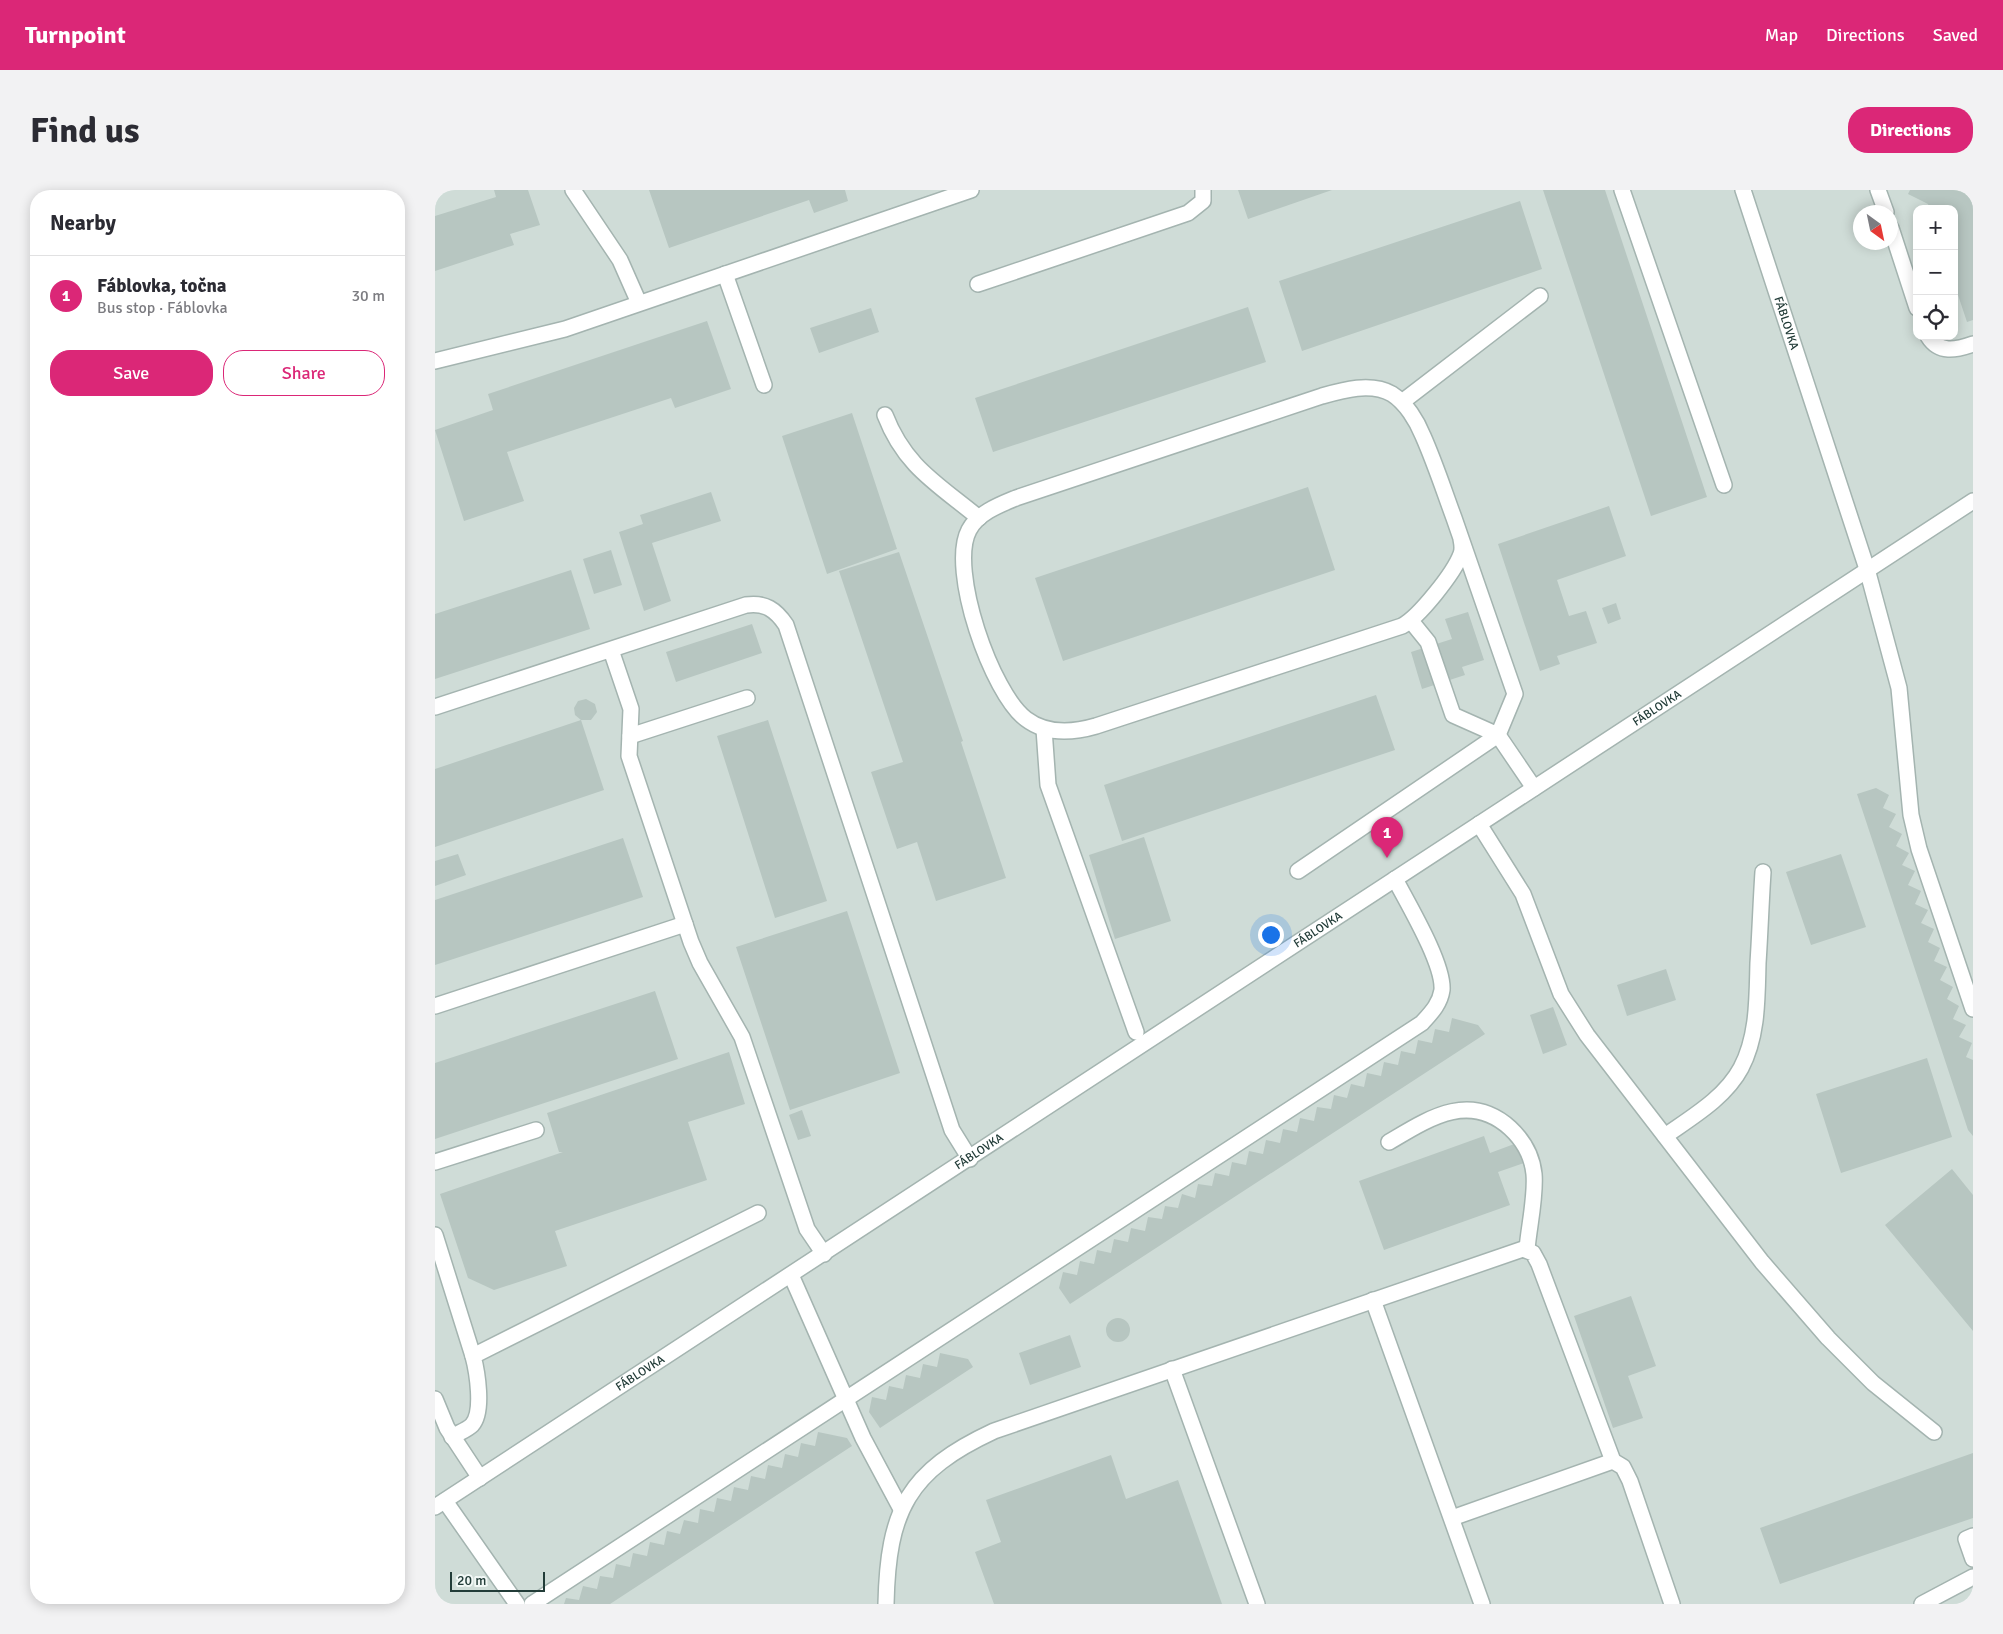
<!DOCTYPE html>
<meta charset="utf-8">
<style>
body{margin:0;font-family:Signika,sans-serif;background:#f2f2f3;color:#2b2b33}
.controls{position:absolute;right:15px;top:15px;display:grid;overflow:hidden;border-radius:10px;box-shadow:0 2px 12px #0003}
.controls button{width:45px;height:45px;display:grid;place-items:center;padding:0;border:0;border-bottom:1px solid #e1e1e2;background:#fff;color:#2b2b33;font:25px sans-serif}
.compass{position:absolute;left:1418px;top:15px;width:45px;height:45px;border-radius:50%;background:#fff;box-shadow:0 2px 12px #0003;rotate:147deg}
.scale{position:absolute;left:15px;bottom:12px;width:95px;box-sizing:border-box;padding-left:5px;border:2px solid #223c38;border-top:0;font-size:14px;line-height:18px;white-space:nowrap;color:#223c38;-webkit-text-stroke:4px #f2f8f6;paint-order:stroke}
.you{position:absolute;left:835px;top:744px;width:18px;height:18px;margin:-12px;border:4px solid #fff;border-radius:50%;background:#1a73e8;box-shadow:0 0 0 8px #1a73e833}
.badge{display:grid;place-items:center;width:32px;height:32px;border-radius:50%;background:#db2777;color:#fff;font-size:16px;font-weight:700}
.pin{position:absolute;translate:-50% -41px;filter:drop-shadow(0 1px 2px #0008)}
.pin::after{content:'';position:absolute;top:26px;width:18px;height:15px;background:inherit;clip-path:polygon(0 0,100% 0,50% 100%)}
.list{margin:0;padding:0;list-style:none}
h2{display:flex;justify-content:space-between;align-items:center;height:65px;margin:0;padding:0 20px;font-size:21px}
h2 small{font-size:16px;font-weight:400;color:#7c7c81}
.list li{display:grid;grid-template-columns:32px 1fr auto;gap:15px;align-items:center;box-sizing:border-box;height:80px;padding:0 20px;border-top:1px solid #e1e1e2}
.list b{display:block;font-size:19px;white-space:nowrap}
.list p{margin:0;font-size:16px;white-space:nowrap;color:#7c7c81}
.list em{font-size:16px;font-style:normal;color:#7c7c81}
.actions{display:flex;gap:10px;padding:15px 20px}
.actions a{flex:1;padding:11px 0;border:1px solid #db2777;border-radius:20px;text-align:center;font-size:18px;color:#db2777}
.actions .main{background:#db2777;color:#fff}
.icon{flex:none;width:28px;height:28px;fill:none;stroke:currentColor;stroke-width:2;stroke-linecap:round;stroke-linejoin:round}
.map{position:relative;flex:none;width:1538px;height:1414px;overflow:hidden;border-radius:20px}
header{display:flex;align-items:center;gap:30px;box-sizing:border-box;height:70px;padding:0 25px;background:#db2777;color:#fff}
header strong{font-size:24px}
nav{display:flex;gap:28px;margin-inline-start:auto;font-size:18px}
.intro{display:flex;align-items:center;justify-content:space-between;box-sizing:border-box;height:120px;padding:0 30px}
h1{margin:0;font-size:35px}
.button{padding:12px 22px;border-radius:20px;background:#db2777;color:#fff;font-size:18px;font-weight:700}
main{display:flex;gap:30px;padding:0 30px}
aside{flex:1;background:#fff;border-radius:20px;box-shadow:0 2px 12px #0003}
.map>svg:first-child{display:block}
</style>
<header>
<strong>Turnpoint</strong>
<nav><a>Map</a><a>Directions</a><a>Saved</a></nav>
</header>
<div class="intro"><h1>Find us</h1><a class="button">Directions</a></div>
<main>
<aside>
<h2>Nearby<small></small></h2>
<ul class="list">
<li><span class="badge">1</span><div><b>Fáblovka, točna</b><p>Bus stop · Fáblovka</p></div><em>30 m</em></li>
</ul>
<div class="actions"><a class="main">Save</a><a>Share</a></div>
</aside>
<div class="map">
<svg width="1538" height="1414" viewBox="0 0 1538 1414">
<rect width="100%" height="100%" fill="#e1ece8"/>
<!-- built -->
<path fill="#cfdcd7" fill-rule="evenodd" d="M 0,0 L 1538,0 L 1538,1414 L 0,1414 ZM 1482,19 L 1519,19 L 1519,146 L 1482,146 ZM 1426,22 L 1456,22 L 1456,52 L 1426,52 Z"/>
<!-- building -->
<path fill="#b7c6c1" d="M 59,0 L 93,0 L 105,35 L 75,44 L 79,55 L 0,81 L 0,26 L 61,7 Z
M 214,0 L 410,0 L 413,11 L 379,23 L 374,10 L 234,58 Z
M 803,0 L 897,0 L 813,29 Z
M 1108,0 L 1170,0 L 1272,307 L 1216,326 Z
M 1475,0 L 1538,0 L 1538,130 L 1532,132 L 1519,93 L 1519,19 L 1495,19 L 1493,14 L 1473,4 Z
M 1085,11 L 1107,79 L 867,161 L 844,91 Z
M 813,117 L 831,172 L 558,262 L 540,208 Z
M 436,118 L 444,142 L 384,163 L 375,138 Z
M 272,131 L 296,199 L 240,218 L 236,208 L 72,262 L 89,311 L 29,331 L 0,240 L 58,220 L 53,204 Z
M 417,223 L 462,359 L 392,384 L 347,246 Z
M 873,297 L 900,380 L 628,471 L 600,388 Z
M 276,302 L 286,331 L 217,353 L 236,411 L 209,421 L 184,342 L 208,334 L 205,325 Z
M 1174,316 L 1191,366 L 1122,390 L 1134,426 L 1151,421 L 1162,453 L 1122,466 L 1125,474 L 1105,481 L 1063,354 Z
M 176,360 L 187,395 L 159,404 L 148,369 Z
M 464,362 L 528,551 L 526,552 L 571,688 L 501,711 L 482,652 L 462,659 L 436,582 L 468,572 L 404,381 Z
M 136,380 L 155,439 L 0,489 L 0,424 Z
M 1181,413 L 1186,429 L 1173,434 L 1167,418 Z
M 1033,422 L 1049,470 L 1027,477 L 1030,485 L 987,499 L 976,462 L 1017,449 L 1010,429 Z
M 317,434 L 327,463 L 241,492 L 231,462 Z
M 941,505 L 960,560 L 687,651 L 669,595 Z
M 151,509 L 160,514 L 162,522 L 156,530 L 146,530 L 169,600 L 0,657 L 0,579 L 146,530 L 140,525 L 139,518 L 143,511 Z
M 333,530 L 392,711 L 340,728 L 282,546 Z
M 1441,598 L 1454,605 L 1448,618 L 1461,624 L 1454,637 L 1467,644 L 1461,656 L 1474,663 L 1467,675 L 1480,681 L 1473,695 L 1486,701 L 1480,714 L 1493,720 L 1486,733 L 1499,739 L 1493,752 L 1505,758 L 1499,771 L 1512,777 L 1505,790 L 1518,797 L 1512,809 L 1524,816 L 1518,829 L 1531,835 L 1524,847 L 1537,853 L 1531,867 L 1538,870 L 1538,946 L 1533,940 L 1422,604 Z
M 709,647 L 736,731 L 680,749 L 654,665 Z
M 188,648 L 208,707 L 0,775 L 0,710 Z
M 23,664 L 31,685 L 0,696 L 0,671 Z
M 1406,664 L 1431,737 L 1376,755 L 1351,682 Z
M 412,721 L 465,883 L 355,920 L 301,757 Z
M 1231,779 L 1241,810 L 1192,826 L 1182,795 Z
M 220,801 L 243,869 L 0,949 L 0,873 Z
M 1118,817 L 1132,855 L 1108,864 L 1095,825 Z
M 1017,828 L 1043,835 L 1050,844 L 635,1114 L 624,1098 L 628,1082 L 642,1085 L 645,1071 L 659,1074 L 662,1060 L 676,1063 L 679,1049 L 693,1052 L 696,1038 L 710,1041 L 713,1027 L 727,1029 L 730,1016 L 743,1018 L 747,1004 L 760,1008 L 763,994 L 777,996 L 780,983 L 794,986 L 797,972 L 811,975 L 814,961 L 828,964 L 831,950 L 845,953 L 848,939 L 862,942 L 865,928 L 879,931 L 882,917 L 896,919 L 899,905 L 912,908 L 916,894 L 929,897 L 932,883 L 946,886 L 949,872 L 963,875 L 966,861 L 980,864 L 983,850 L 997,853 L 1000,839 L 1014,842 Z
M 294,862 L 310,914 L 253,932 L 272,990 L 120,1041 L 132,1076 L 59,1100 L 33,1088 L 5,1004 L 128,962 L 124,962 L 112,923 Z
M 1492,868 L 1517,947 L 1406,983 L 1381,904 Z
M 367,920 L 376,946 L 363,950 L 354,925 Z
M 1049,946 L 1055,963 L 1082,953 L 1089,973 L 1063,982 L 1075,1015 L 949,1060 L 924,991 Z
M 1517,979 L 1538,1005 L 1538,1141 L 1450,1035 Z
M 1196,1106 L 1221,1176 L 1193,1186 L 1208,1228 L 1178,1238 L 1139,1126 Z
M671 1140a12 12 0 1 1 24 0a12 12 0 1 1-24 0Z
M 635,1145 L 646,1177 L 595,1195 L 584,1163 Z
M 505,1163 L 533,1169 L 538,1177 L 445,1238 L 434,1222 L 437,1207 L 451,1210 L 454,1196 L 468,1199 L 471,1185 L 485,1188 L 488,1174 L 502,1177 Z
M 383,1242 L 412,1248 L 417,1256 L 175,1414 L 129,1414 L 131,1408 L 144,1410 L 148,1396 L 162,1399 L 165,1386 L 178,1388 L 181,1374 L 195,1377 L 198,1363 L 212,1366 L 215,1352 L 229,1355 L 232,1341 L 245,1344 L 249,1330 L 263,1333 L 265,1319 L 279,1322 L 282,1308 L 296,1311 L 299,1297 L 313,1300 L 316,1286 L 330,1289 L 333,1275 L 347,1278 L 350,1264 L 363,1267 L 366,1253 L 380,1256 Z
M 1538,1263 L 1538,1328 L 1345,1394 L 1325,1338 Z
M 676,1265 L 691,1309 L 743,1290 L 787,1414 L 559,1414 L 540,1362 L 566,1352 L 551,1310 Z"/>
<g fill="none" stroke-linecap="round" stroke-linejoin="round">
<defs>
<g id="minor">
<path d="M 138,0 L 185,70 L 204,113"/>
<path d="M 1187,0 L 1289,295"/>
<path id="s1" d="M 1308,0 L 1432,379 L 1464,498 L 1476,625 L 1484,659 L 1538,819"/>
<path d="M 1443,0 L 1451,22"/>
<path d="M 1456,38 L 1482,118"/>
<path d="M 290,84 L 329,195"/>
<path d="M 543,94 L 753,23 L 768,11 L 768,0"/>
<path d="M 1493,146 C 1504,164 1521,160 1538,154"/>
<path d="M 0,171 L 130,139 L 536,0"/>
<path d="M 967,212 L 1105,106"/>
<path d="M 450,225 C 470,277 503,294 544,328"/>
<path d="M 976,431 L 993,452 L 1018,525 L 1063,545 L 1080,504 C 1060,446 1040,387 1019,328 C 1009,301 1000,273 988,246 C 982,231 971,213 957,204 C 936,192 908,200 887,206 L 581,308 C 564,315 543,323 534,340 C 513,379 557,504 591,529 C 612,545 637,543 661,536 L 967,436 C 984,427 1019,383 1026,364 C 1028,359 1027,354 1026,349"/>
<path d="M 176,460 L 196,519 L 194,566 L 256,752 L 265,773 L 307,847 L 372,1039 L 389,1064"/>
<path d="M 0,517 L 311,415 C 330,412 341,420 351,435 L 517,940 L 535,969"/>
<path d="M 609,539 L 613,595 L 701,842"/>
<path d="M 195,546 L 312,508"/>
<path d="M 1044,634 L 1088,704 L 1126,804 L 1152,845 L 1327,1072 L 1393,1148 L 1438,1193 L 1499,1242"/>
<path d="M 863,681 L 1063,545 L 1099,598"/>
<path d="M 0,816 L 250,734"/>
<path d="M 1230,946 C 1257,927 1290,908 1306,878 C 1323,846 1322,808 1323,773 C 1325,743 1326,712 1328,682"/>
<path d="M 954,952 C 993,929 1034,901 1075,938 C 1088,950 1097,965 1099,984 C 1101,1006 1094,1036 1092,1059"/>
<path d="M 0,972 L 101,940"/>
<path d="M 0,1045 L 38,1166"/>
<path d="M 356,1085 L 428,1248 L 466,1319"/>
<path d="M 938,1110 L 1047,1414"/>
<path d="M 737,1179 L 822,1414"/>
<path d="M 0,1209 L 12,1238 L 45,1288"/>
<path d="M 17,1247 C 23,1243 32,1240 37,1235 C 49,1222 42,1181 38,1166 L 323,1023"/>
<path d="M 10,1311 L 82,1414"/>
<path id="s2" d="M 0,1317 L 1538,311"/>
<path d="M 1017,1328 L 1178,1271"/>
<path d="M 1538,1346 L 1531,1349 L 1538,1369"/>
<path d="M 97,1414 L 987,833 C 996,823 1005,814 1007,800 C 1009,774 973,714 960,689"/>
<path d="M 451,1414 C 453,1320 473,1281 559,1241 L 1088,1059 L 1098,1063 L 1104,1074 L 1178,1271 L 1188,1277 L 1195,1291 L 1237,1414"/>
<path d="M 1487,1414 L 1538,1387"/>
</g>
</defs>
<!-- minor casing -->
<use href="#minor" stroke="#a4b4b0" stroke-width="18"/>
<!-- minor -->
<use href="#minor" stroke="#fff" stroke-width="15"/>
</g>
<g text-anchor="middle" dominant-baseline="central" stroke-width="4" stroke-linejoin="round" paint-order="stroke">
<!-- street labels -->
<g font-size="12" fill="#223c38" stroke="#f2f8f6">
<text stroke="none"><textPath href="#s1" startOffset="140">FÁBLOVKA</textPath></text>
<text stroke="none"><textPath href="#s2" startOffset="1460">FÁBLOVKA</textPath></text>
<text stroke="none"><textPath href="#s2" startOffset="1055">FÁBLOVKA</textPath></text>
<text stroke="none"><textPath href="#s2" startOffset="650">FÁBLOVKA</textPath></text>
<text stroke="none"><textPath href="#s2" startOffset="245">FÁBLOVKA</textPath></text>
</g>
</g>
</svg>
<div class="controls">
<button>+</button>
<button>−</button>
<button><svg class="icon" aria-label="locate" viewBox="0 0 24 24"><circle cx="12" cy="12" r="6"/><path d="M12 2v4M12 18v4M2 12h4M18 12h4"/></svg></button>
</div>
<svg class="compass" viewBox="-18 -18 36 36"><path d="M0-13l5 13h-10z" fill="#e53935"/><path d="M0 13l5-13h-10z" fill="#7c7c81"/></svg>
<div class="scale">20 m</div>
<div class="you"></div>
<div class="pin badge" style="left:952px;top:668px">1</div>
</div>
</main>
